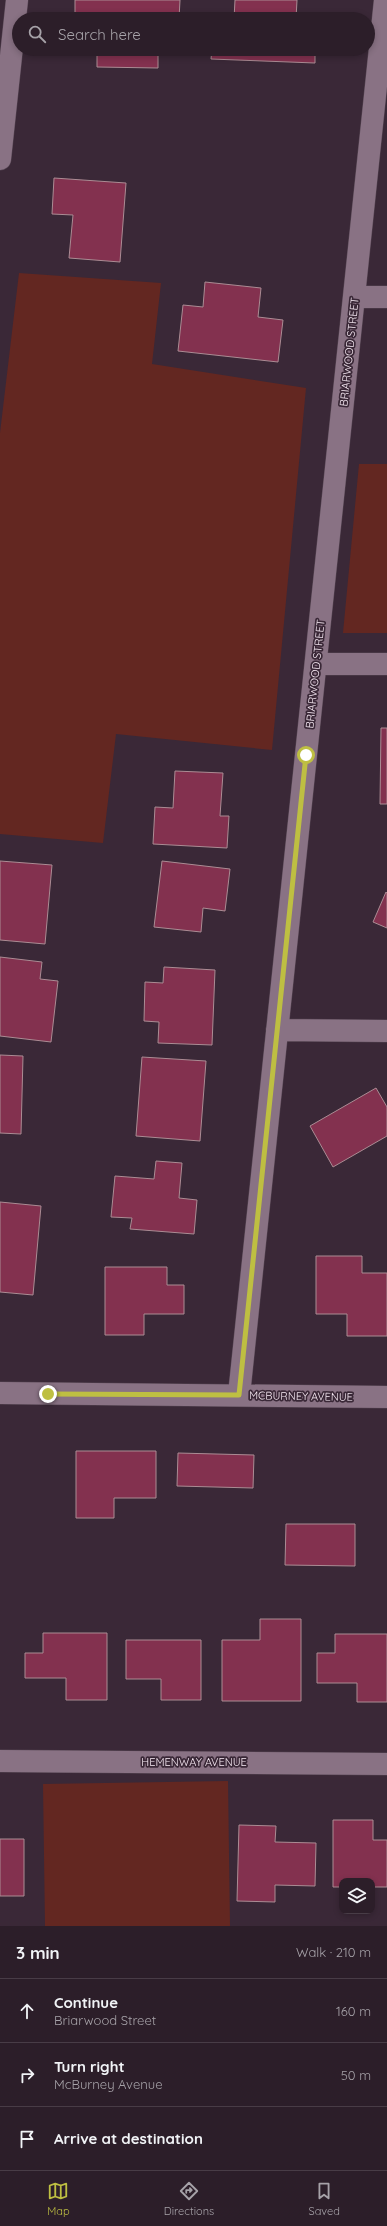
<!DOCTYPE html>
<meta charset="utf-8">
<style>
body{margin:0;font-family:Quicksand,sans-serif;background:#342731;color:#f1f3f6}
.controls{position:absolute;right:12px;bottom:12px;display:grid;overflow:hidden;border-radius:8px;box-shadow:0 2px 6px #0003}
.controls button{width:36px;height:36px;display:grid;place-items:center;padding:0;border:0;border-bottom:1px solid #483c46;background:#2c1e29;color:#f1f3f6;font:20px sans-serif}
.stop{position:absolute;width:12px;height:12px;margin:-9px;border:3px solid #bebf42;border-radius:50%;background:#fff}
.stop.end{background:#bebf42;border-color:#fff;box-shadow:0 1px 4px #0008}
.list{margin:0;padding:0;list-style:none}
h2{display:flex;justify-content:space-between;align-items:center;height:52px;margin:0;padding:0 16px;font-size:17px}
h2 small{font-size:13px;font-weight:400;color:#a6a2a8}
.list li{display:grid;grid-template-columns:26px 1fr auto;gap:12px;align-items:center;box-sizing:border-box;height:64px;padding:0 16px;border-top:1px solid #483c46}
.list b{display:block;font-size:15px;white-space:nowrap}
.list p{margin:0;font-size:13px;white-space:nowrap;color:#a6a2a8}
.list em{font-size:13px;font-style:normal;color:#a6a2a8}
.icon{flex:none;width:22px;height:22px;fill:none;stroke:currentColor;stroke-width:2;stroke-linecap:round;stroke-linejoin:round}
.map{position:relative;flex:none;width:387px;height:1926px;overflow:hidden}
.search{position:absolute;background:#2c1e29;box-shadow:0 2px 6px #0003;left:12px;right:12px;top:12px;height:44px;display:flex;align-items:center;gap:10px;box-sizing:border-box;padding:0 14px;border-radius:22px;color:#a6a2a8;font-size:15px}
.sheet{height:244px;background:#2c1e29}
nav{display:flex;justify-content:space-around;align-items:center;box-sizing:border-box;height:56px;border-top:1px solid #483c46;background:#2c1e29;font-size:11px;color:#a6a2a8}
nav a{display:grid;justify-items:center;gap:2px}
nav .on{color:#bebf42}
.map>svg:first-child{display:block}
</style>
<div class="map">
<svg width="387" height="1926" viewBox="0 0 387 1926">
<rect width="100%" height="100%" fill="#3a2837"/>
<!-- green -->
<path fill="#632721" d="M 19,273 L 161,283 L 152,364 L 306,388 L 272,750 L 116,734 L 103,843 L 0,834 L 0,433 Z
M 359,464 L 387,464 L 387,633 L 343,633 Z
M 228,1781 L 230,1926 L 45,1926 L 43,1784 Z"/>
<!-- building -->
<path fill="#83314f" stroke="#ab8c94" d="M 75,0 L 180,0 L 179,19 L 75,19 Z
M 235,0 L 297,0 L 296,19 L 234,19 Z
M 97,49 L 158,49 L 158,68 L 97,67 Z
M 212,49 L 315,49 L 315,63 L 211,59 Z
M 54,178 L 126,183 L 120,262 L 69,258 L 73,215 L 52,214 Z
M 205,282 L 261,288 L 258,317 L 283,320 L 278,362 L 178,351 L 183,305 L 203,307 Z
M 381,728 L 387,728 L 387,804 L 380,804 Z
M 175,771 L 223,773 L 220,816 L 229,816 L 227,848 L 153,844 L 155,807 L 173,808 Z
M 0,861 L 52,865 L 45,944 L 0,940 Z
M 162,861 L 230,869 L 225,911 L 203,908 L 201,932 L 154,927 Z
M 386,892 L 387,893 L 387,928 L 373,922 Z
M 0,957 L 42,962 L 40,979 L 58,981 L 51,1042 L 0,1036 Z
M 164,967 L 215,970 L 212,1045 L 158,1043 L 159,1022 L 144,1021 L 145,982 L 163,983 Z
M 0,1055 L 23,1056 L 21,1134 L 0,1133 Z
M 142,1057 L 206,1061 L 200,1141 L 136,1136 Z
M 376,1088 L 387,1107 L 387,1136 L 333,1167 L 310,1126 Z
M 156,1161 L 182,1163 L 179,1198 L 197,1200 L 194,1234 L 130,1229 L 132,1218 L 111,1217 L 115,1176 L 154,1179 Z
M 0,1202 L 41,1206 L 33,1295 L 0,1292 Z
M 316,1256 L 362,1256 L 362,1273 L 387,1273 L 387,1336 L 347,1336 L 347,1314 L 316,1314 Z
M 105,1267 L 167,1267 L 167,1285 L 184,1285 L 184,1314 L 144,1314 L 144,1335 L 105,1335 Z
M 76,1451 L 156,1451 L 156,1498 L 114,1498 L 114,1518 L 76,1518 Z
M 178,1453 L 254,1455 L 253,1488 L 177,1486 Z
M 286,1524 L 355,1524 L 355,1566 L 285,1565 Z
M 260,1619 L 301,1619 L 301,1701 L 222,1701 L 222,1640 L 260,1640 Z
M 43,1633 L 107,1633 L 107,1700 L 66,1700 L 66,1678 L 25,1678 L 25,1653 L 43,1653 Z
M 335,1634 L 387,1634 L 387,1702 L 357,1702 L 357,1683 L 317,1683 L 317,1653 L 335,1653 Z
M 126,1640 L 201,1640 L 201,1700 L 161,1700 L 161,1679 L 126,1679 Z
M 333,1820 L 373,1820 L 373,1840 L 387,1840 L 387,1887 L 372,1887 L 372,1881 L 342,1881 L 342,1887 L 333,1887 Z
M 239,1825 L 276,1826 L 275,1842 L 316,1843 L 315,1886 L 275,1885 L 275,1902 L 237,1901 Z
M 0,1839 L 24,1839 L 24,1896 L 0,1896 Z"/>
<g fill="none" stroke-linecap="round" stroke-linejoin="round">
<defs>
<path id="minor" d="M 0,159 L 17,0
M 355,297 L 387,297
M 316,664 L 387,664
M 277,1030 L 387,1031
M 0,1393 L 387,1397
M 239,1395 L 385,0
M 0,1761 L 387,1764"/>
</defs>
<!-- minor casing -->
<use href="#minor" stroke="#554552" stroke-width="23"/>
<!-- minor -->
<use href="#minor" stroke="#897284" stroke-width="22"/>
</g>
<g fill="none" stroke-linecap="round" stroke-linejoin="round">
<!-- route -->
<path stroke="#bebf42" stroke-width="5" d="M 48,1394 L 239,1395 L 306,755"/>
</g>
<g text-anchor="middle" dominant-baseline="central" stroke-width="3.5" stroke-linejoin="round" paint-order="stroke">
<!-- street labels -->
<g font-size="11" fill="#f8ebf5" stroke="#3a2837">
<text transform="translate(349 352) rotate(-84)">BRIARWOOD STREET</text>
<text transform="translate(315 674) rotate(-84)">BRIARWOOD STREET</text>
<text transform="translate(301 1396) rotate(1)">MCBURNEY AVENUE</text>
<text x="194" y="1762">HEMENWAY AVENUE</text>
</g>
</g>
</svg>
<div class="controls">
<button><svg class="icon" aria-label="layers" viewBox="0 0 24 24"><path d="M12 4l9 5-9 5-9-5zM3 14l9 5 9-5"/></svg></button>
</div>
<div class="stop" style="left:306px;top:755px"></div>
<div class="stop end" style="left:48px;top:1394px"></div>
<div class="search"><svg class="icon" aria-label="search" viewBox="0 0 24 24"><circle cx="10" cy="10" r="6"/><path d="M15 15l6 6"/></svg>Search here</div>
</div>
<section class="sheet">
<h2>3 min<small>Walk · 210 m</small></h2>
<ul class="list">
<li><svg class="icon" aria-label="ahead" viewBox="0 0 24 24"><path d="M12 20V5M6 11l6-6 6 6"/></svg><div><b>Continue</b><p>Briarwood Street</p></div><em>160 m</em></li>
<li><svg class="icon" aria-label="right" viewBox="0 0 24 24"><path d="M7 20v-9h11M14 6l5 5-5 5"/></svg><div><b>Turn right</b><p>McBurney Avenue</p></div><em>50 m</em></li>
<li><svg class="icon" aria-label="arrive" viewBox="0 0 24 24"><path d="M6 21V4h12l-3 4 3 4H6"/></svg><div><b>Arrive at destination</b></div></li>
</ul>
</section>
<nav>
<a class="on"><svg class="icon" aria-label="map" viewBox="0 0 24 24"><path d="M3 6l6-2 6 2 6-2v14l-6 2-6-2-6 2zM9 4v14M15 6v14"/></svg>Map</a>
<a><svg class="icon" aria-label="directions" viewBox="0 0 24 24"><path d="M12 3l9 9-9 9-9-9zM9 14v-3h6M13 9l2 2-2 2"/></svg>Directions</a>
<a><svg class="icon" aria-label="saved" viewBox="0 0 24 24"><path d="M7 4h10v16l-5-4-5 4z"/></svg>Saved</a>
</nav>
